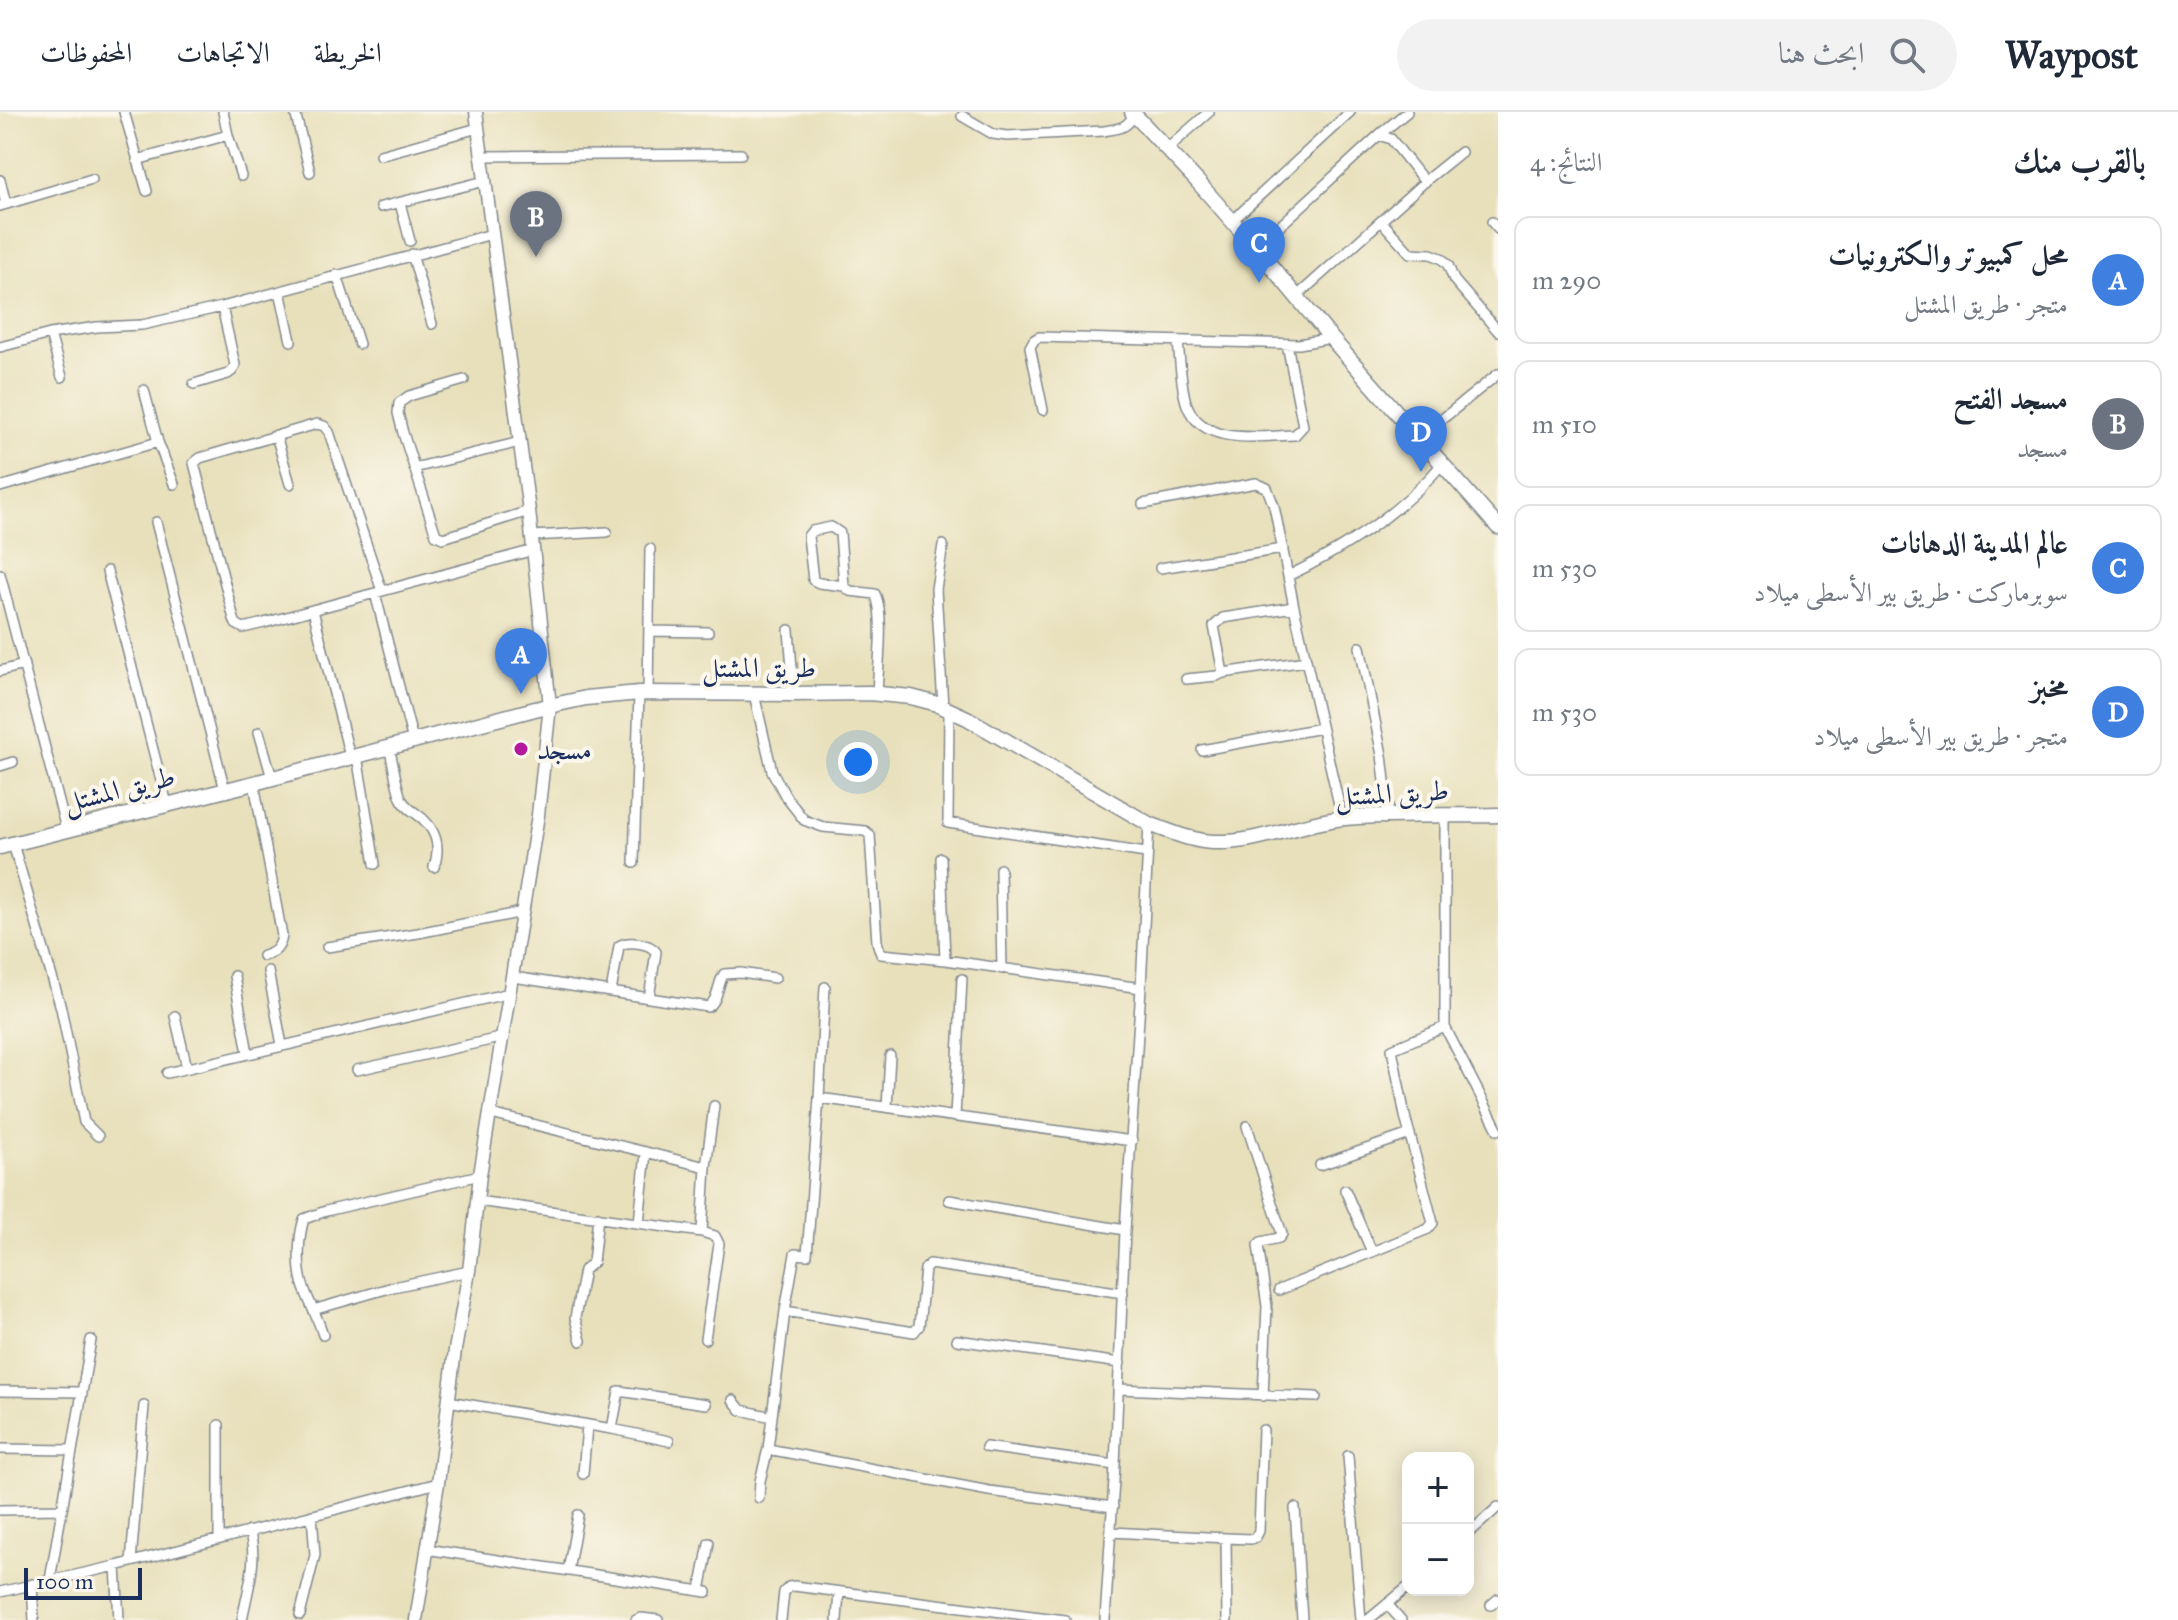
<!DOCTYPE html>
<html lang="ar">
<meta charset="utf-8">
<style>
body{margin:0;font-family:"IM FELL Great Primer",Amiri,serif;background:#f2f2f3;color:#1f2937;direction:rtl}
.controls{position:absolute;right:24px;bottom:24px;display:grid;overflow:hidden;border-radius:16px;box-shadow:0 4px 20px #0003}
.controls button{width:72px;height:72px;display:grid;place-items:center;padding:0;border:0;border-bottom:2px solid #e0e1e3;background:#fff;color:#1f2937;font:40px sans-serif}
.scale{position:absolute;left:24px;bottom:20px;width:118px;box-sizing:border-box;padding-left:8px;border:4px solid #1b2f5e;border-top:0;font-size:22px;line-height:28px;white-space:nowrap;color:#1b2f5e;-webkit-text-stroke:6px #fbf7ec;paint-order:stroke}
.you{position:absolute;left:858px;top:650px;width:28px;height:28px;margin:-20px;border:6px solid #fff;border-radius:50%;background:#1a73e8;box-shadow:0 0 0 12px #1a73e833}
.badge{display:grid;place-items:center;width:52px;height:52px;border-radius:50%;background:#b5179e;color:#fff;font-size:26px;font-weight:700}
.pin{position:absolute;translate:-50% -66px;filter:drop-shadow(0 2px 4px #0008)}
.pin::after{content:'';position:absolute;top:42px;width:28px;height:24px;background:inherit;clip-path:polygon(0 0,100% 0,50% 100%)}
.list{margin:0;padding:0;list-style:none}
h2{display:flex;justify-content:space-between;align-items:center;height:104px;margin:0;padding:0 32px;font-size:34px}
h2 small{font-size:26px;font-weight:400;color:#747a83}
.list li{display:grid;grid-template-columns:52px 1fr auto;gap:24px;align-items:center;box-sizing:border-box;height:128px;margin:0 16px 16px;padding:0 16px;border:2px solid #e0e1e3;border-radius:16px}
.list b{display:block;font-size:30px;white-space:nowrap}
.list p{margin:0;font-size:26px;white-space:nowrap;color:#747a83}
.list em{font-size:26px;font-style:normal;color:#747a83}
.icon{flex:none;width:44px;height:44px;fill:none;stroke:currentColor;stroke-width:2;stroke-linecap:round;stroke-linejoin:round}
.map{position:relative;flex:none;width:1498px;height:1508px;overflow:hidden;direction:ltr}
header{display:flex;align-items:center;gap:48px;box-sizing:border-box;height:112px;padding:0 40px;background:#fff;border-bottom:2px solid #e0e1e3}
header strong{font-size:38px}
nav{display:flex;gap:44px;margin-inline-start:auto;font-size:28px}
.search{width:560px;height:72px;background:#f2f2f3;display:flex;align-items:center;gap:20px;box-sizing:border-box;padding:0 28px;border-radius:44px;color:#747a83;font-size:30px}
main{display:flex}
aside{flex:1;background:#fff}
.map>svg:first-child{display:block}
</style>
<header>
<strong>Waypost</strong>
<div class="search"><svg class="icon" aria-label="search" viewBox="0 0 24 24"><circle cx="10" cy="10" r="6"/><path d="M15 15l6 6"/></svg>ابحث هنا</div>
<nav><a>الخريطة</a><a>الاتجاهات</a><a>المحفوظات</a></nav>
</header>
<main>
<aside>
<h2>بالقرب منك<small>النتائج: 4</small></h2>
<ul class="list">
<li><span class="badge" style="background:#3f7fe0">A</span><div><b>محل كمبيوتر والكترونيات</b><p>متجر · طريق المشتل</p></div><em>290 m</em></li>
<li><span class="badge" style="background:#6b7280">B</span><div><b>مسجد الفتح</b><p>مسجد</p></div><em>510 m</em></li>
<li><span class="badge" style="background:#3f7fe0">C</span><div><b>عالم المدينة الدهانات</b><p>سوبرماركت · طريق بير الأسطى ميلاد</p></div><em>530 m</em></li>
<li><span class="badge" style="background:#3f7fe0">D</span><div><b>مخبز</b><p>متجر · طريق بير الأسطى ميلاد</p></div><em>530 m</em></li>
</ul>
</aside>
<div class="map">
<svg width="1498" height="1508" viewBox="0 0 1498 1508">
<rect width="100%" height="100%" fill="#fbf7ec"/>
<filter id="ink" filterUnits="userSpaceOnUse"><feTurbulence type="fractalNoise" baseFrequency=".0125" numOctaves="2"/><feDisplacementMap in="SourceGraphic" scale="16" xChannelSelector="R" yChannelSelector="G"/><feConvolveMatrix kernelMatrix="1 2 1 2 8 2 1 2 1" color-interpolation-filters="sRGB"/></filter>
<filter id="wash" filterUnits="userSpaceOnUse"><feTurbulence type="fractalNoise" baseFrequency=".006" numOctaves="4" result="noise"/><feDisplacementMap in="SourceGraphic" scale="32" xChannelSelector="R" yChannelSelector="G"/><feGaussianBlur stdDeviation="1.8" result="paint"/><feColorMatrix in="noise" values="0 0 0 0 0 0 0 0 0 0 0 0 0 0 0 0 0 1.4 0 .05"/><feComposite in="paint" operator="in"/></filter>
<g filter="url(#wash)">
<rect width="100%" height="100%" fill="#e8e0bb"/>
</g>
<g filter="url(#ink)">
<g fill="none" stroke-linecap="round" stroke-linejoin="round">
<defs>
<path id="street" d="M 124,0 L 147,79
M 223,0 L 228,23 L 241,64
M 295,0 L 310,60
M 962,4 L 993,22 L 1007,24 L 1104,19 C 1119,16 1126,17 1134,3
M 1379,23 L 1391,27 L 1425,70
M 1167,37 L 1209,0
M 380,43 L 478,16
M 482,44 L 741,42
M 137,48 L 228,23
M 0,68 L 6,92
M 400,91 L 410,129
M 0,94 L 92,67
M 381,95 L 485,69
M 1232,109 L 1350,0
M 1382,110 L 1410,141 L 1431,142 L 1441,146 L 1448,153 L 1454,168 L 1498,219
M 1492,110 L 1498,117
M 1256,136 L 1379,23 L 1407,0
M 412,142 L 432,212
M 337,163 L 359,232
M 280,179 L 291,229
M 1296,185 L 1430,65 L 1461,40
M 50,222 L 62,265
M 1178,230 C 1180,247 1181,278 1187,293 C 1203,335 1260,324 1295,323 L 1303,314 L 1287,232
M 0,235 L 50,222 L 97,215 L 142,213 L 222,195 L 492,122
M 464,268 L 409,284 L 399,291 L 398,301 L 403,321 L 436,423 L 443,426 L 529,399
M 194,272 L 228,262 L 232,259 L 235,253 L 222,195
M 144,278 L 158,330
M 1043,298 L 1030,235 L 1034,228 L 1039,225 L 1299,232 L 1331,226
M 276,323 L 290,372
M 1420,325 L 1498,262
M 414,356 L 520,330
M 0,375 L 158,330 L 174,372
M 1143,392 L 1256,371 L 1267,376 L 1274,394 L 1294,495 L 1342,706
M 156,410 L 225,678
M 532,424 L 607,420
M 1160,456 L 1283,437
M 107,459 L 167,692
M 0,462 L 66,717
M 1288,464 C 1346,436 1401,401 1443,351
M 844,474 L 840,421 L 831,415 L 812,419 L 808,424 L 813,468 L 819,471 L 844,474 L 850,479 L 875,482 C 885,501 878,557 877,581
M 382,479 L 329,320 L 324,314 L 317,312 L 200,346 L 194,351 L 234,507 L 236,512 L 243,516 L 264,511 L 534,438
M 375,481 L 413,629
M 313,498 L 350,645
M 789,518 L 794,582
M 649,519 L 708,520
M 1360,535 L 1382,643 L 1389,704
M 0,559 L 24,553
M 1223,561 L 1306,549
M 1186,567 L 1217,564 L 1223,561 L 1214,514 L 1223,506 L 1294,495
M 648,581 L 650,437
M 754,582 L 772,659 L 786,685 L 804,708 L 823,715 L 865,719 L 870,723 L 877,830 L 881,842 L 945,848 L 1141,876
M 943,595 L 936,477 L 943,433
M 949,598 L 948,711 L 1146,741
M 259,620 L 272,666
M 389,636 C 394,652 395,670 401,686 C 406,697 416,700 424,708 C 438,722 440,737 434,755
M 1202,638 L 1321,616
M 357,644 L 375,752
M 0,654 L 13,650
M 254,671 L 282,824 C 280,836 275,841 263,844
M 1445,704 L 1445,915 L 1498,1018
M 13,732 L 61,896 L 84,1010 L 98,1024
M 941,746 L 945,848
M 634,751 L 639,581
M 1000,757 L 1002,857
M 327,835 L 418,821 L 523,800
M 268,859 L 282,933
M 234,864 L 248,941
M 513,865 L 708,895 C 719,888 717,872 724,862 L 741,861 L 775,866
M 611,880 L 619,834 C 628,828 650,831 656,840 L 649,886
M 175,904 L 187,956
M 357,958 L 504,925
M 167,961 L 510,881
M 819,986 L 1132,1029
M 887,995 L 890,944
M 491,1002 L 706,1055 L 714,994
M 955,1005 L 962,867
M 1247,1014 L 1282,1122 L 1279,1126 L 1261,1130 L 1258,1133 L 1267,1194 L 1263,1284
M 1320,1053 L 1410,1022
M 1345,1078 L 1372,1140
M 949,1088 L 1125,1118
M 477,1089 L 702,1120
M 639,1111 L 646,1040
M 1279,1178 L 1428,1117 L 1433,1111 L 1405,1004 L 1392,937 L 1445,915
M 313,1198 L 393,1175 L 469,1159
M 785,1199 L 795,1142 L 807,1143 L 819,986 L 825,875
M 323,1223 C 318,1206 310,1192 304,1176 C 297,1157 298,1126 304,1107 L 326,1099 L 480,1063
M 705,1227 L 719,1132 L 715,1124 L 702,1120 L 706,1055
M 957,1228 L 1120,1251
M 581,1229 L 575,1206 L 584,1158 L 593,1150 L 598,1105
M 1118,1277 L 1316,1285
M 0,1279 L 82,1280
M 733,1288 L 741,1298 L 772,1305
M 448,1289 L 612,1317 L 619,1279 L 706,1292
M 612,1317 L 669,1329
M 986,1335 L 1115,1353
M 0,1337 L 72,1338
M 1348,1344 L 1361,1508
M 583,1362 L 587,1314
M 759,1386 L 760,1369 L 768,1337
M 1113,1395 L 989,1379 L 768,1337 L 785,1199 L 914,1220 L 919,1214 L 925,1157 L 930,1152 L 1123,1181
M 1295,1396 L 1302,1508
M 0,1398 L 62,1397
M 1111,1420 L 1226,1426 L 1251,1427 L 1256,1425 L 1259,1419 L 1263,1318
M 1468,1422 L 1498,1395
M 1226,1426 L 1227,1508
M 219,1427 L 219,1313
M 426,1437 L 707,1480
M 131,1450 L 144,1294
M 116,1454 L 119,1508
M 568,1459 L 578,1403
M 50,1468 L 91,1228
M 32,1472 L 34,1508
M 700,1479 L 709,1431
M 0,1480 L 116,1454 L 438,1371
M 1387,1492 L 1401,1508
M 1491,1493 L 1498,1487
M 300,1503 L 315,1443 L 312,1403
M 242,1508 C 247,1480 259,1447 249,1419
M 636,1508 L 641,1506 L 658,1508
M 781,1508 L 784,1480 L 789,1475 L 794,1474 L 1065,1508
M 837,1508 L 839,1480
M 1105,1508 L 1115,1353 L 1125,1118 L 1141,876 L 1149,712
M 1368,1508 L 1408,1475"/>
<path id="secondary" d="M 416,1508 L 438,1371 L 455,1238 L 469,1159 L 480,1063 L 538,703 L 550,594 L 529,399 L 476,0"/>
<path id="primary" d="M 1132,0 L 1197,69 L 1256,136 L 1331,226 L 1498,415
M 0,735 L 254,671 L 535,597 L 586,586 L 639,581 L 794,582 L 869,581 L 911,585 L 934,591 L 967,606 L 1149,712 C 1169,719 1191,729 1213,730 C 1258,732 1301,710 1345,706 C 1396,702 1447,704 1498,703"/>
</defs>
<!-- street casing -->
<use href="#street" stroke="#82888c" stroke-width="12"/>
<!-- secondary casing -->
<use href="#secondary" stroke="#82888c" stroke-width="15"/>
<!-- primary casing -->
<use href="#primary" stroke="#82888c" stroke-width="17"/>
<!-- street -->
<use href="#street" stroke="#fff" stroke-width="9"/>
<!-- secondary -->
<use href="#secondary" stroke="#fff" stroke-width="12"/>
<!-- primary -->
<use href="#primary" stroke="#fff" stroke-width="14"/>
</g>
</g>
<!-- markers -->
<circle fill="#b5179e" stroke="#fbf7ec" stroke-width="3" cx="521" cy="637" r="8"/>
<g text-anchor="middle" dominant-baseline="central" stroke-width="8" stroke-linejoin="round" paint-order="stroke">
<!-- street labels -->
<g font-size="28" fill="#1b2f5e" stroke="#fbf7ec">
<text x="759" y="555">طريق المشتل</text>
<text transform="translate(119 677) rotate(-14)">طريق المشتل</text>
<text transform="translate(1392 681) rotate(-3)">طريق المشتل</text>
</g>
<!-- poi labels -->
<g font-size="28" fill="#1b2f5e" stroke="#fbf7ec" text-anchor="start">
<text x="537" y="637">مسجد</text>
</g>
</g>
</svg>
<div class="controls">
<button>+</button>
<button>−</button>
</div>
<div class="scale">100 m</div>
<div class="you"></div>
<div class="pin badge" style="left:521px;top:582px;background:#3f7fe0">A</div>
<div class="pin badge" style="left:536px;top:145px;background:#6b7280">B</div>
<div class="pin badge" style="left:1259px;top:171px;background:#3f7fe0">C</div>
<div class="pin badge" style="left:1421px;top:360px;background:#3f7fe0">D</div>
</div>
</main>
